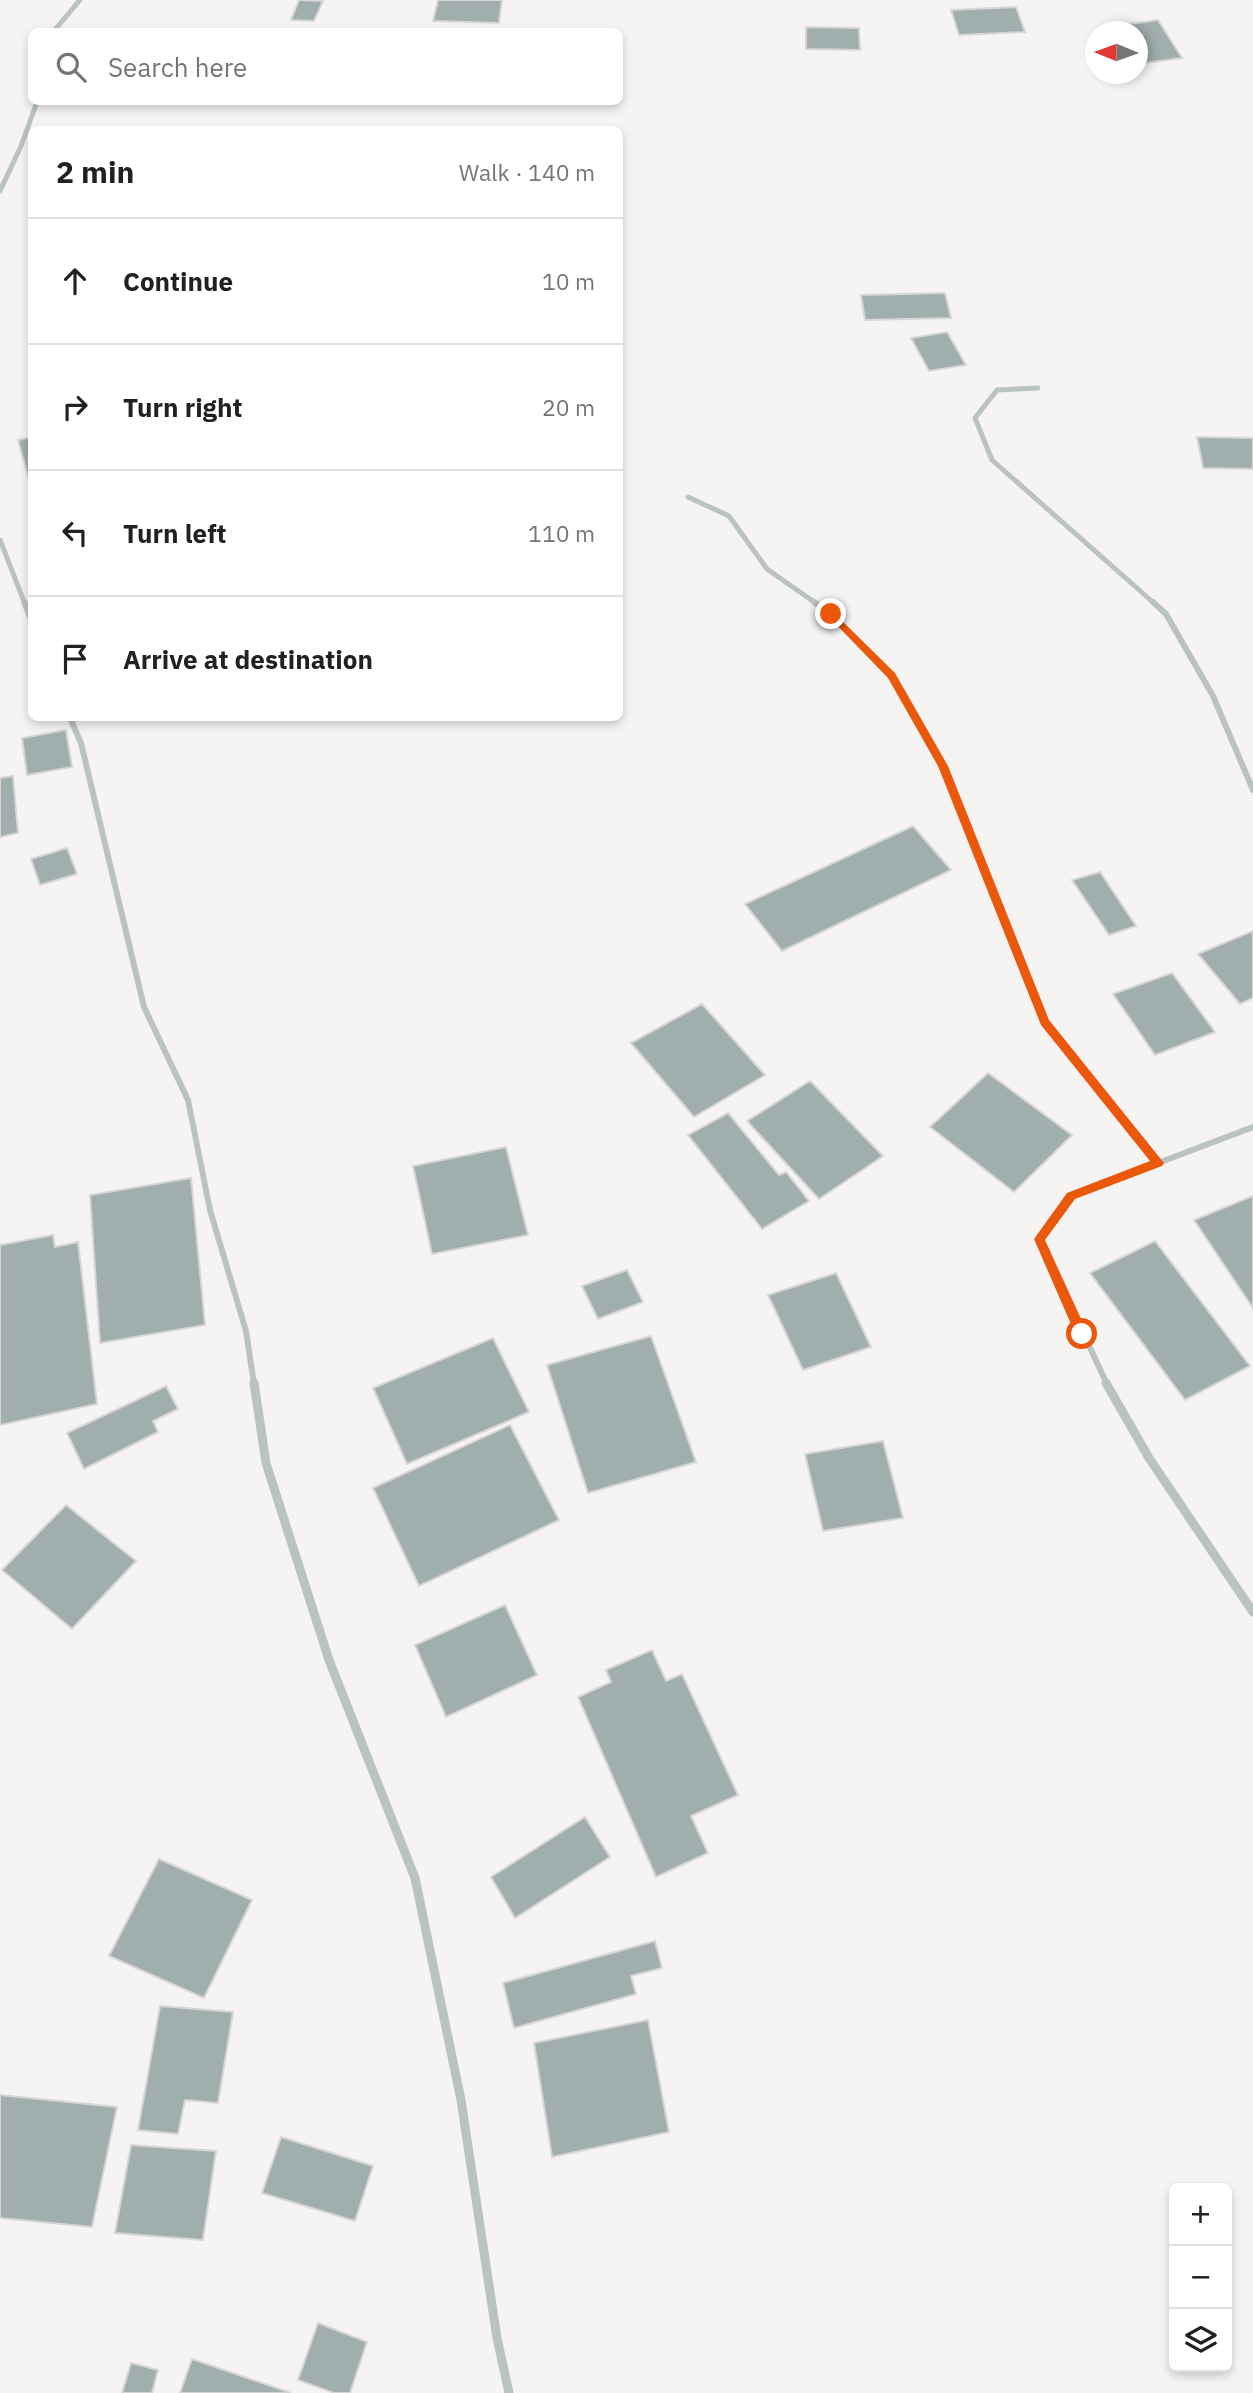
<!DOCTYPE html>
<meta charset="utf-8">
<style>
body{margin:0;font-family:"IBM Plex Sans",sans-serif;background:#f6f6f6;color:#202124}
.controls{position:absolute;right:21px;bottom:21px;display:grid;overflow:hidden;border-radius:10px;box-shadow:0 4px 10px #0003}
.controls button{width:63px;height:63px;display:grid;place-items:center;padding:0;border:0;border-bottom:2px solid #e0e0e0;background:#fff;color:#202124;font:35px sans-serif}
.compass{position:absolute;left:1085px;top:21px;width:63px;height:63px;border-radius:50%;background:#fff;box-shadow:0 4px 10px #0003;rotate:271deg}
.stop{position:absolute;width:21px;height:21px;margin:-16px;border:5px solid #ea580c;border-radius:50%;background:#fff}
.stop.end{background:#ea580c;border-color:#fff;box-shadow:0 2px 7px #0008}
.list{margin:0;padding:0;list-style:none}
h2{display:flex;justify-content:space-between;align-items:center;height:91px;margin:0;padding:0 28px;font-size:30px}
h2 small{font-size:23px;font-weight:400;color:#757577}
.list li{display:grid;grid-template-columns:46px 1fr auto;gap:21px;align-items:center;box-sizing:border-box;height:126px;padding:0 28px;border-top:2px solid #e0e0e0}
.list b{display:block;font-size:26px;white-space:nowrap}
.list em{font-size:23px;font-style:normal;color:#757577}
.icon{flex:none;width:38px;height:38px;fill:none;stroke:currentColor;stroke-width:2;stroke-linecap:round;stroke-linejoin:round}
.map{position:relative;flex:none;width:1253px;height:2393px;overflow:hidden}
.search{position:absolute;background:#fff;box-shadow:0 4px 10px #0003;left:28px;top:28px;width:595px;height:77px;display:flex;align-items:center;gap:18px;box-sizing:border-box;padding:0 24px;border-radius:10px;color:#757577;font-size:26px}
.panel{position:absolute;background:#fff;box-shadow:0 4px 10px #0003;left:28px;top:126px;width:595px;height:595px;border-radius:10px}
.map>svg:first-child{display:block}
</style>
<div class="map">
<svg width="1253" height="2393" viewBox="0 0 1253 2393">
<rect width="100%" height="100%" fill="#f6f4f3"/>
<!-- building -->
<path fill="#a0aeae" stroke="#d7d6d5" stroke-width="2" d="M 299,0 L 323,1 L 314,21 L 291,20 Z
M 438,0 L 502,0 L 499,23 L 433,21 Z
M 1016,7 L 1025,32 L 959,35 L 951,10 Z
M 1158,20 L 1182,58 L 1138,64 L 1138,32 L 1119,32 L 1115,26 Z
M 806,27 L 859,28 L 860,50 L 806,49 Z
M 945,293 L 951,318 L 865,320 L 861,295 Z
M 947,332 L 966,365 L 929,371 L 911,338 Z
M 32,437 L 32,487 L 31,487 L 18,440 Z
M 1197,437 L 1253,438 L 1253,469 L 1203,468 Z
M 66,730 L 72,767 L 27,775 L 22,738 Z
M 13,776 L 18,833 L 0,837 L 0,778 Z
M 913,826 L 951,870 L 782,951 L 745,904 Z
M 67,848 L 77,874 L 40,885 L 31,859 Z
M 1100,872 L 1136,926 L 1109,935 L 1072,880 Z
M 1253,931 L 1253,998 L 1240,1004 L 1198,954 Z
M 1172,973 L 1215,1032 L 1155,1055 L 1113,994 Z
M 702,1004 L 765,1075 L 694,1117 L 631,1043 Z
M 988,1073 L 1072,1135 L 1014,1192 L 930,1127 Z
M 810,1081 L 883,1156 L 819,1199 L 747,1121 Z
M 728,1113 L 779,1175 L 786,1172 L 809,1201 L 762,1229 L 688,1135 Z
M 506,1147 L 528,1235 L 432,1254 L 413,1166 Z
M 191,1178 L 205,1325 L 100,1343 L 90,1195 Z
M 1253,1196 L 1253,1308 L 1194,1220 Z
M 53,1235 L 55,1247 L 78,1242 L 97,1404 L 0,1425 L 0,1245 Z
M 1155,1241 L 1250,1366 L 1185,1400 L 1090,1273 Z
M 627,1270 L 643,1302 L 598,1319 L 582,1286 Z
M 836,1273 L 871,1347 L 803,1370 L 768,1295 Z
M 651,1336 L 696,1462 L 588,1493 L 547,1365 Z
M 493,1338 L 529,1412 L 407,1464 L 373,1388 Z
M 166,1386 L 178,1409 L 153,1421 L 158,1432 L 84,1469 L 67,1433 Z
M 510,1425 L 559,1520 L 419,1586 L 373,1488 Z
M 883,1441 L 903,1518 L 823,1531 L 805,1454 Z
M 66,1505 L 136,1561 L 72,1629 L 2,1570 Z
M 505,1605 L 537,1675 L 446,1717 L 415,1645 Z
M 652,1650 L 666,1681 L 682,1674 L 738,1795 L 691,1816 L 708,1853 L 656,1877 L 578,1697 L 611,1682 L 606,1670 Z
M 585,1817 L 610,1857 L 515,1918 L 491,1877 Z
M 159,1859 L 252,1900 L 204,1998 L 109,1956 Z
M 655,1941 L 662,1968 L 631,1976 L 636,1994 L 514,2028 L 503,1983 Z
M 160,2006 L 233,2012 L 218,2103 L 185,2100 L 178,2134 L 138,2130 Z
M 648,2020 L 669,2132 L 552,2157 L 534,2043 Z
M 0,2095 L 117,2107 L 92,2227 L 0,2218 Z
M 281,2137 L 373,2166 L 355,2221 L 262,2193 Z
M 131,2145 L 216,2151 L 203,2240 L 115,2233 Z
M 318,2323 L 367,2342 L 350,2393 L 334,2393 L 298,2380 Z
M 192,2359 L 291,2393 L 180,2393 Z
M 131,2363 L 158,2370 L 152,2393 L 122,2393 Z"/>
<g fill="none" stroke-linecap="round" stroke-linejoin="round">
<!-- minor-far2 -->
<path stroke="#bac2c2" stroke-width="5" d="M 53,32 L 80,0
M 0,191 L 21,146 L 37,102
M 1038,388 L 997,390 L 975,418 L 992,460 L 1155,604
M 688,497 L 729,516 L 767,569 L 817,604
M 0,540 L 25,604"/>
<!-- minor-far1 -->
<path stroke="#bac2c2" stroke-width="6" d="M 24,602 L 32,622
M 814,602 L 831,614 L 892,676 L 943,766 L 1044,1022 L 1158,1163
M 1153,602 L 1166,614 L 1213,696 L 1253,790
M 70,718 L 81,743 L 144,1007 L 188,1100 L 210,1210 L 246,1331 L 254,1384
M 1107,1384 L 1039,1239 L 1071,1196 L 1253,1127"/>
<!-- minor -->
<path stroke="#bac2c2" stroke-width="9" d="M 254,1383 L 266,1463 L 329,1660 L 415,1878 L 461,2100 L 497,2338 L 509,2393
M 1106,1383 L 1149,1458 L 1253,1612"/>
</g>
<!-- route -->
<path fill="#ea580c" d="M 831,610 L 895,673 L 948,766 L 1049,1020 L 1164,1163 L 1162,1166 L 1075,1199 L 1045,1240 L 1088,1334 L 1082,1339 L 1077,1338 L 1034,1239 L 1067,1193 L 1150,1161 L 1041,1025 L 938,766 L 888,678 L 828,616 L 828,611 Z"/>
</svg>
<div class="controls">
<button>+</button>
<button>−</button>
<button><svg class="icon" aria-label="layers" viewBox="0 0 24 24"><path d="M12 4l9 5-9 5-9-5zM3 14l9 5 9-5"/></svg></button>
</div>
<svg class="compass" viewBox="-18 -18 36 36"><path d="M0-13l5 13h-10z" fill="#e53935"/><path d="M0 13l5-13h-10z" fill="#757577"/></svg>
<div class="stop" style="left:1082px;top:1334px"></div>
<div class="stop end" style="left:831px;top:614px"></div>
<div class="search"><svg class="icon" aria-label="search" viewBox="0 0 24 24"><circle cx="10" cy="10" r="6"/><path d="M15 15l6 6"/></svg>Search here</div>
<section class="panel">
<h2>2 min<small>Walk · 140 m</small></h2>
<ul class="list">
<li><svg class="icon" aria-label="ahead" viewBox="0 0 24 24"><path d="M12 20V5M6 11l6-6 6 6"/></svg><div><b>Continue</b></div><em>10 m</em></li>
<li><svg class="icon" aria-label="right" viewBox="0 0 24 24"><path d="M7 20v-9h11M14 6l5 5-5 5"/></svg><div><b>Turn right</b></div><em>20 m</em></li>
<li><svg class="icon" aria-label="left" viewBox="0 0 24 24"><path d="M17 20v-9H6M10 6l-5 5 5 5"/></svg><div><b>Turn left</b></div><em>110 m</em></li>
<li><svg class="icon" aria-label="arrive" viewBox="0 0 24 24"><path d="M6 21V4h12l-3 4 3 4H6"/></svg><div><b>Arrive at destination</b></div></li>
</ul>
</section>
</div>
